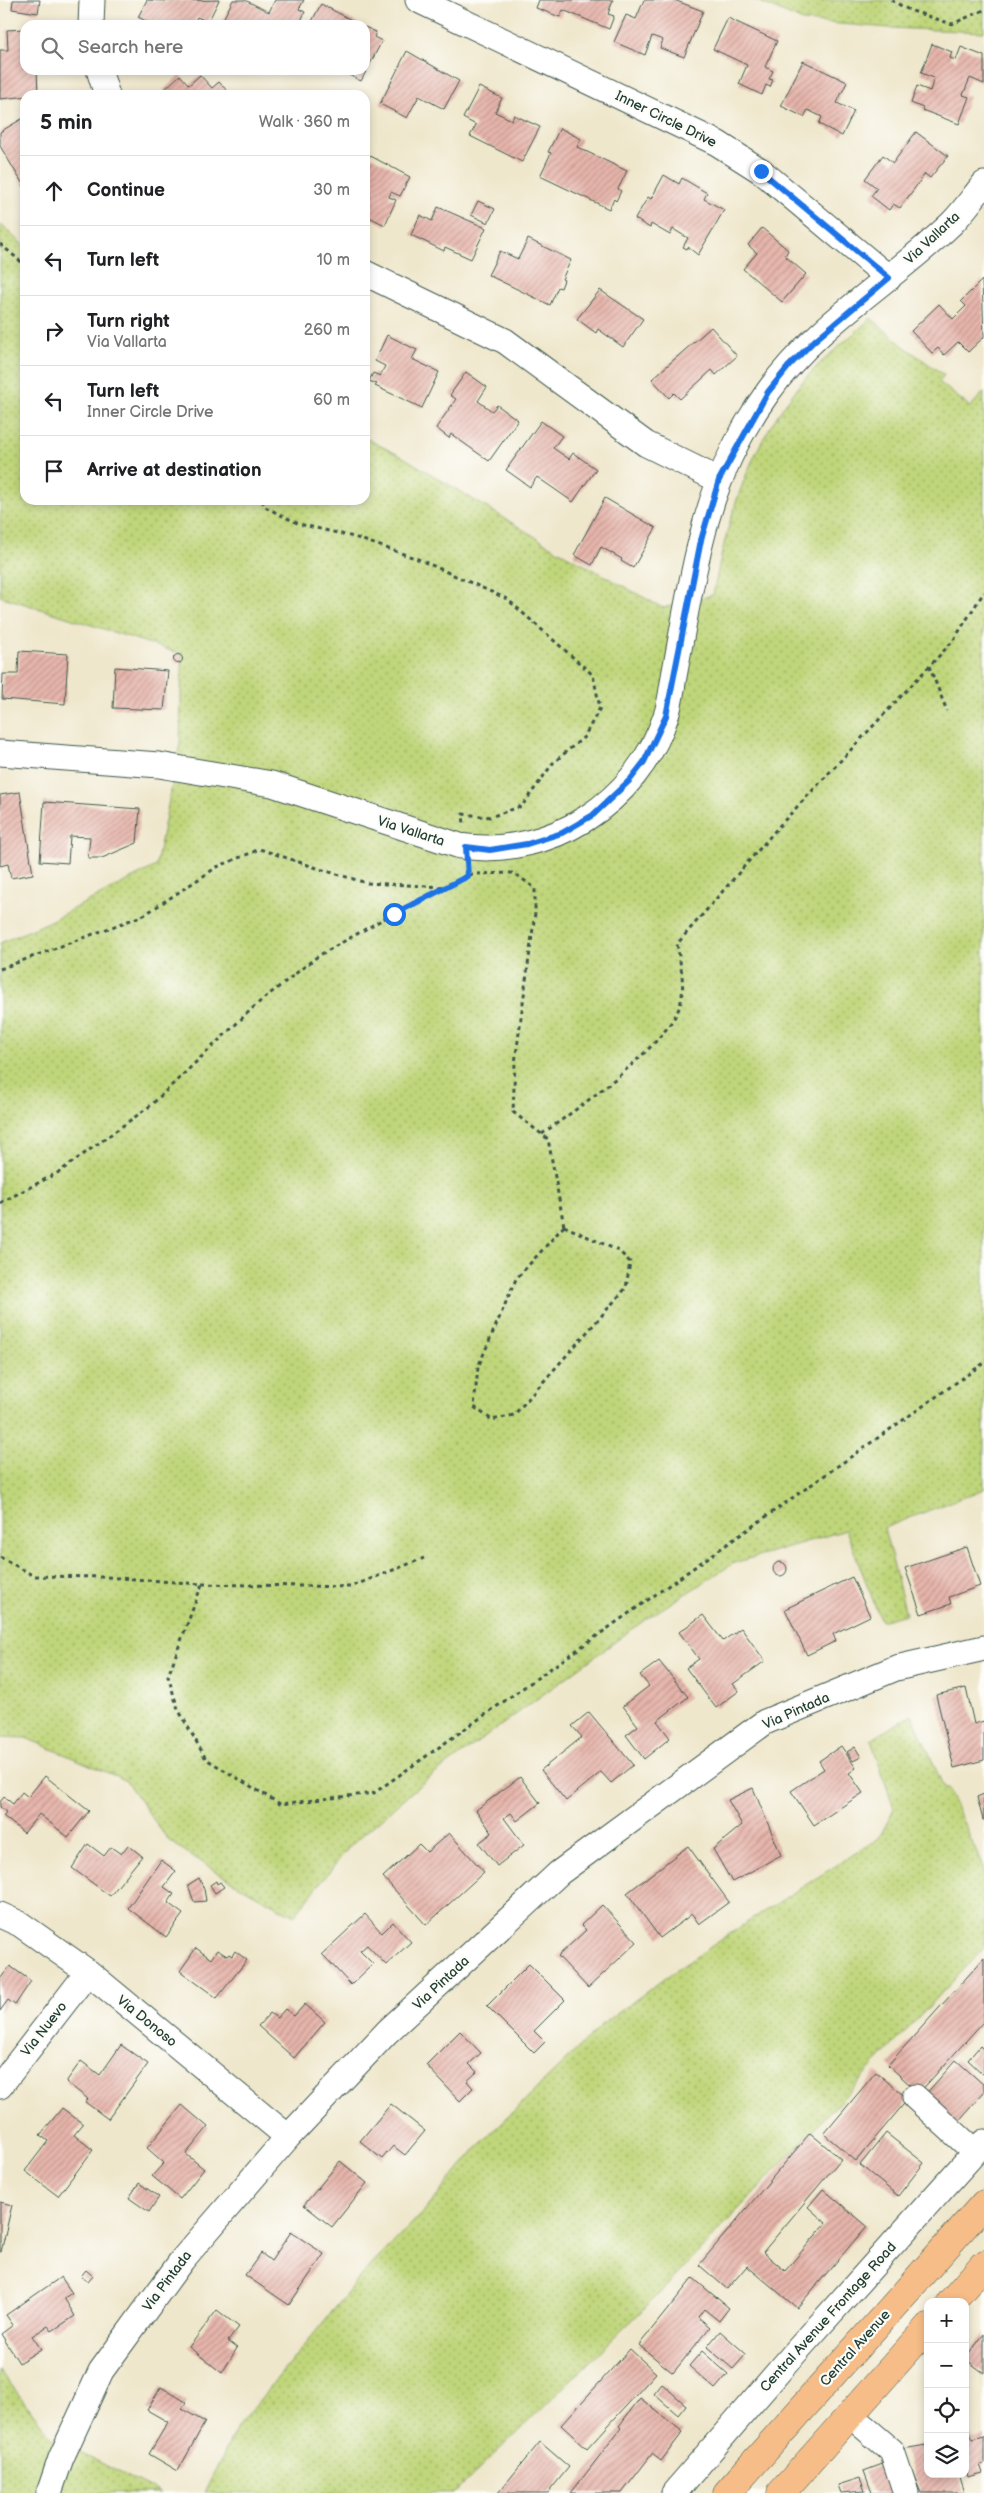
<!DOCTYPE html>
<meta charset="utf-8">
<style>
body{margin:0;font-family:"Balsamiq Sans",sans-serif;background:#f2f2f2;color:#202124}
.controls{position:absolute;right:15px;bottom:15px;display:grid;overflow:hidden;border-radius:10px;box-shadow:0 2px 8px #0003}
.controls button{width:45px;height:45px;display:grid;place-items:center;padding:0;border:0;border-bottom:1px solid #e0e0e0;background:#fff;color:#202124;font:25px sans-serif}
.stop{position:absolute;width:15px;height:15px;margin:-11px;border:4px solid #1a73e8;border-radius:50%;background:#fff}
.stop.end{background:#1a73e8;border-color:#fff;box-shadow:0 1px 5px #0008}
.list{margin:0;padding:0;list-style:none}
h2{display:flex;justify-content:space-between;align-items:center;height:65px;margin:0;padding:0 20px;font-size:21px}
h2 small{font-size:16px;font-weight:400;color:#757577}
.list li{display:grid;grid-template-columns:32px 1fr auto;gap:15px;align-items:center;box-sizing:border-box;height:70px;padding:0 20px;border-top:1px solid #e0e0e0}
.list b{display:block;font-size:19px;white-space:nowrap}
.list p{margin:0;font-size:16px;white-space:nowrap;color:#757577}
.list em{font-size:16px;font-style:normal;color:#757577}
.icon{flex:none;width:28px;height:28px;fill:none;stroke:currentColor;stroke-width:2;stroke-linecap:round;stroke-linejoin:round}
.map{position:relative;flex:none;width:984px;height:2493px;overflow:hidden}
.search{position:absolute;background:#fff;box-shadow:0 2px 8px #0003;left:20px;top:20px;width:350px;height:55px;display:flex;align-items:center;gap:12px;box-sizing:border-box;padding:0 18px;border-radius:15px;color:#757577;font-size:19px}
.panel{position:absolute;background:#fff;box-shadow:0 2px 8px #0003;left:20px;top:90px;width:350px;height:415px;border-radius:15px}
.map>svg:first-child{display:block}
</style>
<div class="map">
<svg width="984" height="2493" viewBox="0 0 984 2493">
<defs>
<pattern id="grass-dots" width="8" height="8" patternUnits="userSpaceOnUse" patternTransform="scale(1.25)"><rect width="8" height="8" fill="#c0d67a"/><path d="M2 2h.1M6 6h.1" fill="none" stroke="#9baf65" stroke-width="1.8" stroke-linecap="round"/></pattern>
<pattern id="building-hatch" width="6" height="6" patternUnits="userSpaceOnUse" patternTransform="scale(1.25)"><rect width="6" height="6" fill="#e7b5ab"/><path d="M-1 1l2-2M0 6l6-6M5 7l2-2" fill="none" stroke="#bb948c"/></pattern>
</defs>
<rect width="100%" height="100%" fill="#fdfcf7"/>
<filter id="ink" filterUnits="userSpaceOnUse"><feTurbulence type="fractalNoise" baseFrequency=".02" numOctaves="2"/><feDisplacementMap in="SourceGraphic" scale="10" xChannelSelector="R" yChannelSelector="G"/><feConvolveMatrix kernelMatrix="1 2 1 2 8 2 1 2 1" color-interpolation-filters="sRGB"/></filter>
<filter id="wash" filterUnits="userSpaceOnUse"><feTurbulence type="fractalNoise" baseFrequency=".0096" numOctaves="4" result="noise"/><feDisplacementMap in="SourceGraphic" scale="20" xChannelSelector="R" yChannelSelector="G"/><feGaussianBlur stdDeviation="1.12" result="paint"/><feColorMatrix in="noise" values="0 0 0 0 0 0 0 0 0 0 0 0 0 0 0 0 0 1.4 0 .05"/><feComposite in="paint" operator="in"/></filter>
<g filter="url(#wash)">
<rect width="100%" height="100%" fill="#efe7cc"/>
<!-- grass -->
<path fill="url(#grass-dots)" stroke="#708a57" d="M 755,0 L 984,0 L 984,32 L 890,28 L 803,21 Z
M 0,224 L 25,247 L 25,500 L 365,500 L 365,438 L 403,457 L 552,547 L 663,608 L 713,595 C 729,513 748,446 804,380 C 823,358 849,339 871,318 L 902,345 L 944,375 L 939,382 L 970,407 L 984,392 L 984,1489 L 884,1528 L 906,1614 L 881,1621 L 846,1530 L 734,1563 L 646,1619 L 421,1784 L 350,1846 L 294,1916 L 229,1880 L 168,1840 L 125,1780 L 26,1738 L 0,1737 L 0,943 L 42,925 L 156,866 L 180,744 L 182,654 L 0,596 Z
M 912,1714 L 944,1788 L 948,1788 L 984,1869 L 984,1948 L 660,2293 L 460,2488 L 452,2493 L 204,2493 L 238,2426 L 363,2274 L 424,2211 L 482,2142 L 603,2024 L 669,1975 L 749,1921 L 879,1838 L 894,1809 L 871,1740 Z
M 0,2370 L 52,2438 L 160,2493 L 0,2493 Z"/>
<g id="blocks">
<!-- building -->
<path fill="url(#building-hatch)" d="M 13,0 L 40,0 L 38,13 L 12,9 Z
M 147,0 L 168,1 L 219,0 L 208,22 L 197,17 L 193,25 L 154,25 L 138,17 Z
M 233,0 L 245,0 L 269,12 L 275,0 L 304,0 L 299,9 L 305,12 L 300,23 L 294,20 L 291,25 L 220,25 Z
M 539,0 L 613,0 L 608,14 L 614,16 L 609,29 L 563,10 L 560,17 L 536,8 Z
M 644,0 L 674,0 L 703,11 L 684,57 L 660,48 L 663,40 L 652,36 L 645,55 L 614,42 L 626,15 L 636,19 Z
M 321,4 L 361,25 L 310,25 Z
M 728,18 L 777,41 L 765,67 L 773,71 L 769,79 L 773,80 L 770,87 L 766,85 L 762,95 L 739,84 L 747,65 L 713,49 Z
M 365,27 L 376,32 L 374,37 L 382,41 L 361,81 L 339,70 L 365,70 Z
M 25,29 L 25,70 L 37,71 L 38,95 L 0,99 L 0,50 L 8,50 L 7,30 Z
M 932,44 L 952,52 L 950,58 L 956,60 L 961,47 L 984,56 L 984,84 L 970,78 L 963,95 L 969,97 L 959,124 L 922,110 L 923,108 L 911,103 L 917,86 L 930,91 L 934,78 L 921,73 Z
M 407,51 L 459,81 L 444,109 L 419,96 L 407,118 L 380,104 Z
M 803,61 L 847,82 L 837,103 L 854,111 L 842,136 L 819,124 L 822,117 L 808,110 L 804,117 L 781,106 Z
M 180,75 L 189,85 L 200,75 L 212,88 L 219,82 L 231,95 L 168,95 L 164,90 Z
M 479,87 L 502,98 L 495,112 L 512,120 L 514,115 L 540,127 L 522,162 L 470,136 L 476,125 L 463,118 Z
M 25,117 L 25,185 L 24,186 L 0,146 L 0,132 Z
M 560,128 L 581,139 L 577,147 L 627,171 L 618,189 L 621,191 L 616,201 L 614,199 L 609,209 L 540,176 L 551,153 L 548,152 Z
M 916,132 L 948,156 L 930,178 L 925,174 L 900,208 L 893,204 L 889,210 L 871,196 L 877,188 L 865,179 L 883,155 L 893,163 Z
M 365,153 L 410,177 L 400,196 L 391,192 L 389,197 L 396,200 L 385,225 L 365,215 L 365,206 L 370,195 L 365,193 Z
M 664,175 L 679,184 L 682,178 L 707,193 L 704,199 L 724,210 L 698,255 L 688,247 L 687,249 L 683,247 L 688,238 L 673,229 L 670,235 L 651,224 L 650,228 L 635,219 L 648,197 L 651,199 Z
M 478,201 L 495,209 L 488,223 L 471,215 Z
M 438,207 L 486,228 L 471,259 L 445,247 L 444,251 L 411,235 L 420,215 L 432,221 Z
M 762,228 L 788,250 L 785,256 L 806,274 L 782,302 L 743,269 L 757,253 L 748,245 Z
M 528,239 L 571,260 L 562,279 L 564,280 L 561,288 L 558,287 L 550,305 L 488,275 L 500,251 L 518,259 Z
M 982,280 L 984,337 L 968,352 L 958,342 L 944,355 L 938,348 L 932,353 L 911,331 L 939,304 L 953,319 L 966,306 L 961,301 Z
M 600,290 L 643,319 L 623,347 L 598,329 L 596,333 L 577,319 Z
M 711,327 L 737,356 L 716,375 L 712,370 L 680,399 L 674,393 L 669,398 L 652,379 Z
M 387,335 L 417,350 L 412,359 L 439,372 L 422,408 L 375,386 L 377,384 L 369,381 L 373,373 L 380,376 L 385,366 L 375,361 Z
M 466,372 L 487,387 L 478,401 L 492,411 L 497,405 L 518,420 L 489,461 L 451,434 L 449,438 L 436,428 L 456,399 L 450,395 Z
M 541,421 L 562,436 L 553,448 L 569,459 L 573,453 L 596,469 L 573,502 L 537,477 L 530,487 L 506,470 Z
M 605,498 L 656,528 L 633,568 L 621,561 L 622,559 L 601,547 L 592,565 L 574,555 Z
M 19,651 L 68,654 L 65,704 L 2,699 L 3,674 L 18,674 Z
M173.5 659a4.5 4.5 0 1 1 9 0a4.5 4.5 0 1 1-9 0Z
M 115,667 L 168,671 L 164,710 L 113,708 Z
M 20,792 L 33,874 L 11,878 L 8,864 L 0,866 L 0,795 Z
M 44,802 L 140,809 L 137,843 L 102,858 L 88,858 L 90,837 L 70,836 L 68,863 L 40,861 Z
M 967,1547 L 980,1586 L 949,1597 L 951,1604 L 921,1614 L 905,1568 Z
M773 1569a7 7 0 1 1 14 0a7 7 0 1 1-14 0Z
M 852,1577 L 870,1616 L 833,1634 L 836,1641 L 807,1655 L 785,1609 Z
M 703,1615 L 723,1641 L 741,1628 L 765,1661 L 733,1684 L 739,1691 L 716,1708 L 686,1668 L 699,1659 L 679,1632 Z
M 659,1661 L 688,1697 L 657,1721 L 670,1738 L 644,1759 L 626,1735 L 638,1726 L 623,1706 L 649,1686 L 640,1675 Z
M 966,1688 L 974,1724 L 984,1721 L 984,1760 L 954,1768 L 936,1695 Z
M 589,1712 L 633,1765 L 611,1783 L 601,1772 L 566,1801 L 541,1770 L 582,1737 L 572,1726 Z
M 841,1746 L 856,1768 L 849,1773 L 863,1793 L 814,1825 L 791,1791 L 824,1769 L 819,1761 Z
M 855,1747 L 861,1757 L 853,1761 L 847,1752 Z
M 45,1776 L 89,1811 L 68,1837 L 39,1814 L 24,1833 L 3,1816 L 6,1812 L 0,1807 L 0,1802 L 4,1797 L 13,1804 L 22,1792 L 28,1797 Z
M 520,1777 L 540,1803 L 517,1821 L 511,1813 L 504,1818 L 524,1845 L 497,1866 L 479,1843 L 492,1833 L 476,1810 Z
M 753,1788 L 781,1855 L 732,1882 L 713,1849 L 742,1825 L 728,1800 Z
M 984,1794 L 984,1820 L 983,1820 L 977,1797 Z
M 449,1833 L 484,1872 L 426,1925 L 383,1877 L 419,1844 L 427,1852 Z
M 88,1844 L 104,1856 L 111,1847 L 121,1854 L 128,1845 L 142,1856 L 110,1896 L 72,1868 Z
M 688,1846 L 729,1902 L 699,1924 L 692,1914 L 660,1938 L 627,1893 Z
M 161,1860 L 176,1871 L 164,1887 L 174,1894 L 168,1903 L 183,1914 L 166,1937 L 128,1908 Z
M 199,1878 L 204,1889 L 206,1901 L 194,1902 L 188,1885 Z
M 216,1881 L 217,1884 L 220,1882 L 224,1887 L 215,1893 L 210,1885 Z
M 602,1905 L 637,1942 L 588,1988 L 558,1956 L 586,1930 L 581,1925 Z
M 365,1914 L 382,1933 L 393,1922 L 411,1942 L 386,1965 L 367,1945 L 360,1951 L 373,1964 L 351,1985 L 322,1954 Z
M 196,1948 L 211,1959 L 217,1950 L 227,1956 L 229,1954 L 232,1956 L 235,1951 L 247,1960 L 217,1998 L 180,1971 Z
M 984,1958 L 984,2021 L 919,2093 L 888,2065 Z
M 529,1964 L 565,2000 L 534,2031 L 545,2042 L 534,2053 L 487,2006 Z
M 10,1966 L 31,1981 L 15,2005 L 8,2000 L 0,2011 L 0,1979 Z
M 305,2004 L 325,2022 L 294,2058 L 258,2026 L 270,2013 L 277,2018 L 285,2009 L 294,2016 Z
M 460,2031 L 481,2053 L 469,2064 L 477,2072 L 467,2081 L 473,2088 L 460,2101 L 426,2065 Z
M 121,2045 L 148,2064 L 108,2119 L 85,2102 L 88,2099 L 66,2082 L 81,2061 L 100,2075 Z
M 980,2046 L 984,2050 L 984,2075 L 968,2060 Z
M 956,2060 L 984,2085 L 984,2092 L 956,2124 L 924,2096 Z
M 876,2072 L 908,2099 L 856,2161 L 824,2134 Z
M 391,2104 L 425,2131 L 405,2155 L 393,2146 L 382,2159 L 360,2141 Z
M 182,2105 L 208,2127 L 186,2154 L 204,2169 L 180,2199 L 152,2176 L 164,2163 L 147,2148 Z
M 62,2108 L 83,2124 L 74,2135 L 93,2150 L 58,2196 L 25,2171 L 48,2141 L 40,2135 Z
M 810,2133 L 841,2159 L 763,2252 L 785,2271 L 826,2223 L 808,2207 L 823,2189 L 867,2226 L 797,2308 L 747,2266 L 727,2289 L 699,2265 Z
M 886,2133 L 924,2163 L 898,2196 L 860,2165 Z
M 340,2161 L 367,2183 L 332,2227 L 304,2205 Z
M 139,2183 L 159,2197 L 149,2212 L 129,2198 Z
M 0,2202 L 12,2205 L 1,2252 L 0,2252 Z
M 291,2232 L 324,2254 L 289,2305 L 245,2275 L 261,2253 L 271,2261 Z
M 86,2270 L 93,2276 L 88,2282 L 81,2276 Z
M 61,2277 L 72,2293 L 64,2298 L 75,2316 L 52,2331 L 48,2326 L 32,2336 L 41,2349 L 19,2363 L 1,2334 L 13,2325 L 6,2315 Z
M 693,2278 L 729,2308 L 719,2321 L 704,2309 L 698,2317 L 710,2327 L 673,2373 L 639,2345 Z
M 217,2310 L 239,2327 L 228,2341 L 237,2348 L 222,2373 L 189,2347 Z
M 720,2331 L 746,2354 L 733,2369 L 707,2347 Z
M 984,2334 L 984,2373 L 965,2359 Z
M 630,2349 L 656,2373 L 587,2449 L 561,2425 Z
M 702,2351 L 728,2374 L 715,2389 L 689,2366 Z
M 662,2384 L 686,2405 L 678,2415 L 654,2394 Z
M 161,2387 L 186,2402 L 182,2409 L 205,2422 L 178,2471 L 149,2454 L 168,2422 L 147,2410 Z
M 640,2398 L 683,2432 L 661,2461 L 652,2454 L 622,2493 L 571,2493 L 621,2428 L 619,2426 Z
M 965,2425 L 973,2439 L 984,2436 L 984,2464 L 980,2465 L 983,2473 L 968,2477 L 965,2465 Z
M 540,2442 L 569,2467 L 548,2493 L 498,2493 Z
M 926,2445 L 928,2474 L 934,2474 L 935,2478 L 944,2474 L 958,2474 L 964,2493 L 921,2493 L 903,2449 Z
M 885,2463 L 895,2493 L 872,2493 L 864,2471 Z
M 860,2478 L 865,2491 L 841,2493 L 838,2485 Z"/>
</g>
</g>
<g filter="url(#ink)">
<use href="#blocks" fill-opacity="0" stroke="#3e564b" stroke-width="1"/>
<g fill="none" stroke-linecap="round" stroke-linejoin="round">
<defs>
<path id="minor" d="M 418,0 L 717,143 L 761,171 L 889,278
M 91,25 L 92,0
M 99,70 L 107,95
M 365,273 L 505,341 L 646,444 L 719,480
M 0,753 L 159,765 L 272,784 L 460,846 C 550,859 637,803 666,716 C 671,702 672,686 675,671 C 683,628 690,584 701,541 C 713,489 736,436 768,392 C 816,324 893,280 952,223 C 964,211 974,196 984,184
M 0,1915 L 20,1924 L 88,1972 L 288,2137
M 0,2086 L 88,1972
M 915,2097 L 975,2152
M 850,2415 L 892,2451 L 906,2493
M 49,2493 L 61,2458 L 101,2371 L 182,2260 L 288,2137 L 387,2032 L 559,1873 L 765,1722 L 896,1668 L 984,1648
M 674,2493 L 793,2355 L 984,2142"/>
<path id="major" d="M 951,2302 L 984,2264
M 727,2493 L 984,2204
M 781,2493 L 928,2327"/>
</defs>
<!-- minor casing -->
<use href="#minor" stroke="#3e564b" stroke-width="27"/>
<!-- major casing -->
<use href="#major" stroke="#3e564b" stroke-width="29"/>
<!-- path -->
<path stroke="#3e564b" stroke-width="3" stroke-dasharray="4 4" stroke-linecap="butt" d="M 891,0 L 909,10 L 952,24 L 984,10
M 0,244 L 25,265
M 262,500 L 265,507 L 299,524 L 354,537 L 418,559 L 507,599 L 593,675 L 600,708 L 584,737 L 553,763 L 522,806 L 490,817 L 463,814 L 464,825
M 929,666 L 947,711
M 0,969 L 144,915 L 217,867 L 260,849 L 323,870 L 367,883 L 446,887
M 542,1134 C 577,1109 668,1045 680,1005 C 686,986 680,963 677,944 L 781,824 L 953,641 L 984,592
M 0,1203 L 59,1172 L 150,1106 L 257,1004 L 318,956 L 394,913 L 472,874 L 514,873 L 535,888 L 535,913 L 515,1063 L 513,1112 L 548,1139 L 564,1226
M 564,1226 L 619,1251 L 630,1262 L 626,1288 L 514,1415 L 492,1420 L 474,1407 L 478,1367 L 516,1279 Z
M 0,1557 L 34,1576 L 106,1577 L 202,1584 L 168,1676 L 178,1709 L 206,1759 L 280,1804 L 374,1793 L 984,1363
M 202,1584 L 350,1587 L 424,1558"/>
<!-- minor -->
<use href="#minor" stroke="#fff" stroke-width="25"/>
<!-- major -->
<use href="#major" stroke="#f7bd88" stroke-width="28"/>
</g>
</g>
<g fill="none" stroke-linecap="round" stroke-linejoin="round" filter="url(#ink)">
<!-- route -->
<path stroke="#1a73e8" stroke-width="6" d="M 394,914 L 468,876 L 466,847 L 490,850 L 527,844 L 562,833 L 593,815 L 630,780 L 644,762 L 666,716 L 701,540 L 719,480 L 768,392 L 789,366 L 814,341 L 889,278 L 761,171"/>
</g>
<g text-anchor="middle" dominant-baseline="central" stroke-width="4.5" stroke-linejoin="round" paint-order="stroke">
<!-- street labels -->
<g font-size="14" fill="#1f3d34" stroke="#fdfcf7">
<text transform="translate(666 119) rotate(26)">Inner Circle Drive</text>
<text transform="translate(932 238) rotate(-43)">Via Vallarta</text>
<text transform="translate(411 831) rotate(18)">Via Vallarta</text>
<text transform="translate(796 1711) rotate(-24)">Via Pintada</text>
<text transform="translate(441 1983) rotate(-43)">Via Pintada</text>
<text transform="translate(147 2021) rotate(39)">Via Donoso</text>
<text transform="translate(44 2029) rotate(-52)">Via Nuevo</text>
<text transform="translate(167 2281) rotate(-53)">Via Pintada</text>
<text transform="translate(828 2317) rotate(-48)">Central Avenue Frontage Road</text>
<text transform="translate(855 2348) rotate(-48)">Central Avenue</text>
</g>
</g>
</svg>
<div class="controls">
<button>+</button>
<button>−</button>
<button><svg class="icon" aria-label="locate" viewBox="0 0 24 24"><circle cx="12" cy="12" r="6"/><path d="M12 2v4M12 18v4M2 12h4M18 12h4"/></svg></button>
<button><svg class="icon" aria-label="layers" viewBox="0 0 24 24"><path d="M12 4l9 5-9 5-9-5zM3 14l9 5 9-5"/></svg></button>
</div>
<div class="stop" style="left:394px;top:914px"></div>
<div class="stop end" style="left:761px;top:171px"></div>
<div class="search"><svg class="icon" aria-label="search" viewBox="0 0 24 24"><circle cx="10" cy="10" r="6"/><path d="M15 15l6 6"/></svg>Search here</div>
<section class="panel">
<h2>5 min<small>Walk · 360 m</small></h2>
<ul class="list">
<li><svg class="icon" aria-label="ahead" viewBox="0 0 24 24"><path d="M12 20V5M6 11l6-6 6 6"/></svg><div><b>Continue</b></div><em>30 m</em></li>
<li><svg class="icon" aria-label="left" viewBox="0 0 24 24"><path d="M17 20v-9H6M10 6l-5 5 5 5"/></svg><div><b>Turn left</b></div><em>10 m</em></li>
<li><svg class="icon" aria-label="right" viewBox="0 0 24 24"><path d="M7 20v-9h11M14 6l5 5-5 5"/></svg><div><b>Turn right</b><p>Via Vallarta</p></div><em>260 m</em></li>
<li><svg class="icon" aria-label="left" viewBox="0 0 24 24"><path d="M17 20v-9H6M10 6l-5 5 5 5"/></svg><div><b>Turn left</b><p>Inner Circle Drive</p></div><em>60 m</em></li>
<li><svg class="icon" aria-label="arrive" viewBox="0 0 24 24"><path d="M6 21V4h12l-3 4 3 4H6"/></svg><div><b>Arrive at destination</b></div></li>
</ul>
</section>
</div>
